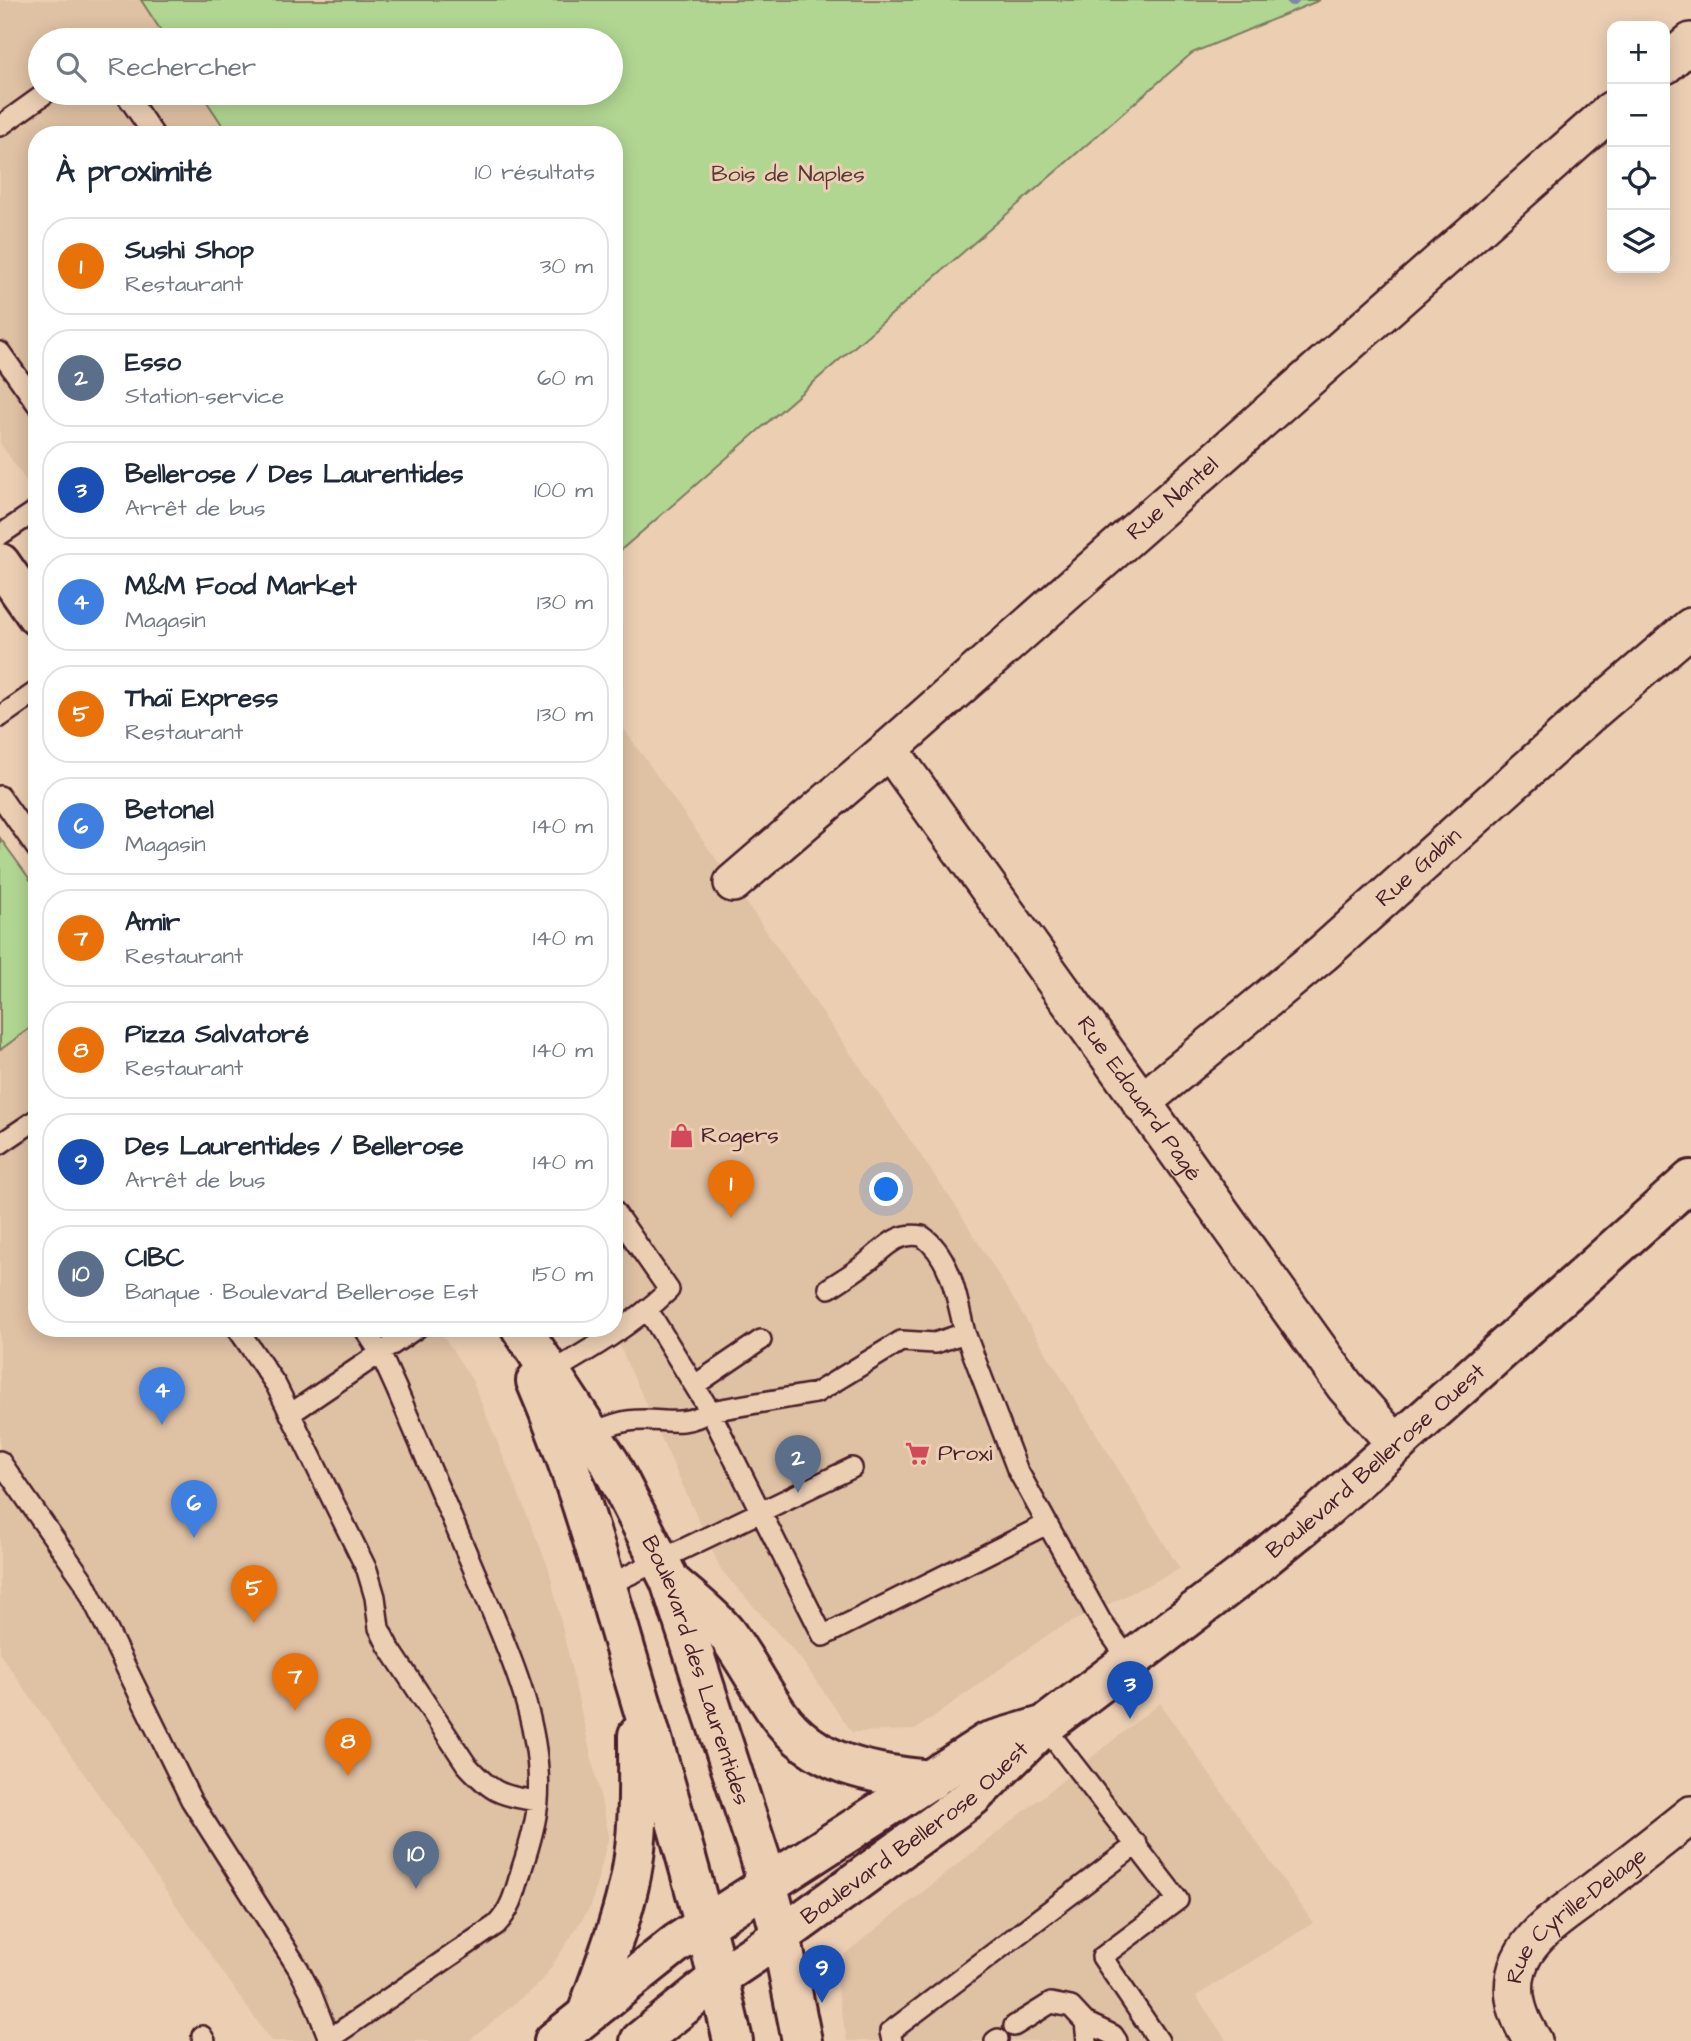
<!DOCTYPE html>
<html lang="fr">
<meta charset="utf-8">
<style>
body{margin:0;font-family:"Architects Daughter",sans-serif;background:#f2f2f3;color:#1f2937}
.controls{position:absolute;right:21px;top:21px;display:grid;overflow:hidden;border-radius:14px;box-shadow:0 4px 18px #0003}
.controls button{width:63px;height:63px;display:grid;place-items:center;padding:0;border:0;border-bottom:2px solid #e0e1e3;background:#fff;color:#1f2937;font:35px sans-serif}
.you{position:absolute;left:887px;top:1190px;width:24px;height:24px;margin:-18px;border:5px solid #fff;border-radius:50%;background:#1a73e8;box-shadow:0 0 0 10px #1a73e833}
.badge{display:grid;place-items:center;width:46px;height:46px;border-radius:50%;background:#d1495b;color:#fff;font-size:23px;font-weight:700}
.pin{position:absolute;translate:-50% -58px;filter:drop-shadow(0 2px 4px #0008)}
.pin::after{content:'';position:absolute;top:37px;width:24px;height:21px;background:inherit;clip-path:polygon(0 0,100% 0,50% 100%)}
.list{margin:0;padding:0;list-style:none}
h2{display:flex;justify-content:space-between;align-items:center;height:91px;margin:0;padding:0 28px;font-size:30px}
h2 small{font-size:23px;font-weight:400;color:#747a83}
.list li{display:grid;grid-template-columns:46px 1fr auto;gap:21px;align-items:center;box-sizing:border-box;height:98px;margin:0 14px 14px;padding:0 14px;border:2px solid #e0e1e3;border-radius:28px}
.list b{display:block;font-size:26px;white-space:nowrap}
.list p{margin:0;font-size:23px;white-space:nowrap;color:#747a83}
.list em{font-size:23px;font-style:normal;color:#747a83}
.icon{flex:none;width:38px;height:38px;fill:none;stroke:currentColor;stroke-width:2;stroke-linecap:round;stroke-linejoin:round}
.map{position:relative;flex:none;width:1691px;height:2041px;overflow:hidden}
.search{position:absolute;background:#fff;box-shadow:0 4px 18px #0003;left:28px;top:28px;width:595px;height:77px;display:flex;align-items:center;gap:18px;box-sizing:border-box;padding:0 24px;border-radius:38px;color:#747a83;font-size:26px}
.panel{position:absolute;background:#fff;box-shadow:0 4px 18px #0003;left:28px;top:126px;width:595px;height:1211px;border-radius:28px}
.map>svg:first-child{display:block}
</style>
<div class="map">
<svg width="1691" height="2041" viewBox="0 0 1691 2041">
<rect width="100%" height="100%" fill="#eccfb3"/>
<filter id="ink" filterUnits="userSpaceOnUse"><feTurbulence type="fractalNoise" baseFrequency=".0143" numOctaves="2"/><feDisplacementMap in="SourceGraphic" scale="14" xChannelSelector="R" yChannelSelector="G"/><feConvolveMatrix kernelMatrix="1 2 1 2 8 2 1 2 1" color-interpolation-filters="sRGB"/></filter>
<g filter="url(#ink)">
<!-- built -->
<path fill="#dfc1a4" d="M 0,0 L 141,0 L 167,40 L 40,40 L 40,93 L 201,93 L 229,135 L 37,135 L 37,497 L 0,443 Z
M 614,715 L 733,883 L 955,1205 L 1180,1569 L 1052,1632 L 915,1730 L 852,1732 L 800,1658 L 721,1570 L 620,1347 L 607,1328 L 614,1328 Z
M 37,1023 L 37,1328 L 438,1328 L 472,1380 L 549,1569 L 609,1835 L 591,1906 L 542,1981 L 469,2041 L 271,2041 L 0,1654 L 0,1050 Z
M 1160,1703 L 1313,1923 L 1196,1996 L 1227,2041 L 847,2041 L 835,1977 L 846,1953 Z"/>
<!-- green -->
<path fill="#b1d692" stroke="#7e7a5e" stroke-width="2" d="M 141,0 L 1320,0 L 1192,53 L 614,556 L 614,135 L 229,135 L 201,93 L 611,93 L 611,40 L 167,40 Z
M 0,838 L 37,889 L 37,1023 L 0,1050 Z"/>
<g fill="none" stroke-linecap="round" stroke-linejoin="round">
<!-- stream -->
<path stroke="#7c89a8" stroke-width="12" d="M 1292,0 L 1293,0"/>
<defs>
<path id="service" d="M 125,93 L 154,135
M 0,126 L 46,93
M 0,352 L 37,404
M 0,535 L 37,510
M 0,717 L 37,691
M 0,796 L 37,849
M 0,1144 L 37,1119
M 829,1288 C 842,1280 854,1272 866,1263 C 884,1249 896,1231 922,1236 C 952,1256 957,1302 965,1333
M 648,1310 L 710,1411 L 823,1636 L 1047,1524
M 237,1328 L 276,1385 L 367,1570 L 375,1597 L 379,1628 L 388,1646 L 466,1764 C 491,1792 500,1796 538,1801
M 545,1376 C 588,1351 633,1325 669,1290 L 614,1211
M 695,1385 L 761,1340
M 290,1414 L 417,1328
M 586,1435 C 600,1430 614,1423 628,1421 C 660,1416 680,1430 710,1411 L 816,1393 L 901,1341 L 935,1343 L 965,1333 L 1017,1469 L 1101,1621 L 1129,1660
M 0,1461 L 83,1580 L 191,1800 L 298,1968 L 311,1993 L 329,2039
M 608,1585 L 852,1468
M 1044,1726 L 1178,1900 L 1102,1957 L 1159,2041
M 1014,2026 L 1051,2003 L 1071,2007 L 1085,2022
M 202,2036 L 205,2041
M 329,2041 L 329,2039 L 496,1925 C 512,1909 516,1889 522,1868 C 529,1847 536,1824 538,1801 C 544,1719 502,1637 471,1563 C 446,1505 421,1446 396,1388 L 380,1353 L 364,1328
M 892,2041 L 890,2032 L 1137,1844
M 995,2041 L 998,2039
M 1087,2041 L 1085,2022 L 1113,2035 L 1117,2041"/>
<g id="minor">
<path d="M 1665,65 L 1691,42"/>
<path id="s1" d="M 889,749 L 1345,1386 L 1397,1445"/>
<path id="s2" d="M 733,883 L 889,749 L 1612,110"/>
<path id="s3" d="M 1141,1103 L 1323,953 L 1587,716 L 1691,627"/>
<path id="s4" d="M 1533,2041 C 1517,2017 1508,1989 1520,1961 C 1534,1930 1569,1911 1594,1891 C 1626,1866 1659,1841 1691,1815"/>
</g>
<g id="tertiary">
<path d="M 554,2041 L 677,1943 L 988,1742 L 1039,1727"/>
<path id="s5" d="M 640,2041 L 718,1978 L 781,1936 L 972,1797 L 1044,1726 L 1248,1571 L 1321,1512 L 1691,1180"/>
</g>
<g id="secondary">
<path d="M 0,563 L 37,616"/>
<path id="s6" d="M 521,1328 L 610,1463 L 670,1581 L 760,1857 L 781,1936 L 802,2041"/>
<path d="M 536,1381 C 574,1469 599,1560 626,1652 C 665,1781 703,1910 733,2041"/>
<path d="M 674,1585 C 691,1600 712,1615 726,1633 C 745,1658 760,1688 778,1714 C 815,1766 872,1774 931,1780"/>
<path d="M 587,2014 C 603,1968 622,1922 631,1875 C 640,1828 638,1782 638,1735"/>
</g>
</defs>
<!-- service casing -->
<use href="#service" stroke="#4a1f2b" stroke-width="24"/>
<!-- minor casing -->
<use href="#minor" stroke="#4a1f2b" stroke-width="42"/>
<!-- tertiary casing -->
<use href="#tertiary" stroke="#4a1f2b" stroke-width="44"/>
<!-- secondary casing -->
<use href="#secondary" stroke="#4a1f2b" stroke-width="44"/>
<!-- service -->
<use href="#service" stroke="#eccfb3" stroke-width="19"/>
<!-- minor -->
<use href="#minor" stroke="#eccfb3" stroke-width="37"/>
<!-- tertiary -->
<use href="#tertiary" stroke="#eccfb3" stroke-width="38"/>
<!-- secondary -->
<use href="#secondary" stroke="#eccfb3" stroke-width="38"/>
</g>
</g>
<!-- icons -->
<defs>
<symbol id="shop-bare" viewBox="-9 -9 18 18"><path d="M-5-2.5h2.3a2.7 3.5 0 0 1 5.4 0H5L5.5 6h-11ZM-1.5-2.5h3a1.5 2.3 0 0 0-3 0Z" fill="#d1495b" stroke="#eccfb3" stroke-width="2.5" paint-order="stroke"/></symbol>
<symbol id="supermarket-bare" viewBox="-9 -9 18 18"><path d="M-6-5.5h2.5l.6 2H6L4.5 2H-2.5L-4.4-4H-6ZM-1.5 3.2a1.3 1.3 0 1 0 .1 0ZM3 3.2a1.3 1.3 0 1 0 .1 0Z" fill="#d1495b" stroke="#eccfb3" stroke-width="2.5" paint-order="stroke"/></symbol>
</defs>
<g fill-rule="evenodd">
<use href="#shop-bare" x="664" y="1118" width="35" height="35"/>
<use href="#supermarket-bare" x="900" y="1436" width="35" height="35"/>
</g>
<g text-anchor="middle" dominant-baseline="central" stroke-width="6" stroke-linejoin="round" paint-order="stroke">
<!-- park labels -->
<g font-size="23" fill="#593a3a" stroke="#eccfb3">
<text x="788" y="174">Bois de Naples</text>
</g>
<!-- street labels -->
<g font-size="23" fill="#4a1f2b" stroke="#eccfb3">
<text stroke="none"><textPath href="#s2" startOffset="584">Rue Nantel</textPath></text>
<text stroke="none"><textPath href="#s3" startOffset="364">Rue Gabin</textPath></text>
<text stroke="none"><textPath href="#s1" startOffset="430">Rue Edouard Pagé</textPath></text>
<text stroke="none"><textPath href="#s5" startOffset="938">Boulevard Bellerose Ouest</textPath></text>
<text stroke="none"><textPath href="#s6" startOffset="387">Boulevard des Laurentides</textPath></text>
<text stroke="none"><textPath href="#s5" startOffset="345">Boulevard Bellerose Ouest</textPath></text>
<text stroke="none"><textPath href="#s4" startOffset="156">Rue Cyrille-Delage</textPath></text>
</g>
<!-- poi labels -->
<g font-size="23" fill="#4a1f2b" stroke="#eccfb3" text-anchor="start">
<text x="701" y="1135">Rogers</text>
<text x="938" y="1453">Proxi</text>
</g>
</g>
</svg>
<div class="controls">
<button>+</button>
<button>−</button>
<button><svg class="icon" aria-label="locate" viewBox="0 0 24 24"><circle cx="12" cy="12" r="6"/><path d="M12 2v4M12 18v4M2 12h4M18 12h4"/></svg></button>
<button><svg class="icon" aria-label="layers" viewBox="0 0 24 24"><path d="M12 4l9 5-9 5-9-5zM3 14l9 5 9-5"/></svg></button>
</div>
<div class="you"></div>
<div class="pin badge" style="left:731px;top:1218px;background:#e8710a">1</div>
<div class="pin badge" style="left:798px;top:1493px;background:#5c6f8a">2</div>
<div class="pin badge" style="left:1130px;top:1719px;background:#1a4fb4">3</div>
<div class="pin badge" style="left:162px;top:1425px;background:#3f7fe0">4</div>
<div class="pin badge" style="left:254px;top:1623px;background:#e8710a">5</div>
<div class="pin badge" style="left:194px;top:1538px;background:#3f7fe0">6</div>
<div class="pin badge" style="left:295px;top:1711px;background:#e8710a">7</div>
<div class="pin badge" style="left:348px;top:1776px;background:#e8710a">8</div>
<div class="pin badge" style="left:822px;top:2003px;background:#1a4fb4">9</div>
<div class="pin badge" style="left:416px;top:1889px;background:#5c6f8a">10</div>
<div class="search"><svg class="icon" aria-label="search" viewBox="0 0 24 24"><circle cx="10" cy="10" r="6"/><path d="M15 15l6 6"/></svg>Rechercher</div>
<section class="panel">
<h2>À proximité<small>10 résultats</small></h2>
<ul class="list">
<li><span class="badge" style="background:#e8710a">1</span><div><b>Sushi Shop</b><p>Restaurant</p></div><em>30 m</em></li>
<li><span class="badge" style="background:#5c6f8a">2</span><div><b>Esso</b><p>Station-service</p></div><em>60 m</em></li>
<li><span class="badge" style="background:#1a4fb4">3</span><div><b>Bellerose / Des Laurentides</b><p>Arrêt de bus</p></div><em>100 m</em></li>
<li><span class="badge" style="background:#3f7fe0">4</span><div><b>M&amp;M Food Market</b><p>Magasin</p></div><em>130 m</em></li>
<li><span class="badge" style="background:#e8710a">5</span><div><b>Thaï Express</b><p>Restaurant</p></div><em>130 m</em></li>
<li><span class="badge" style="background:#3f7fe0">6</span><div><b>Betonel</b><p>Magasin</p></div><em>140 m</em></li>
<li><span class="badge" style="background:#e8710a">7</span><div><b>Amir</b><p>Restaurant</p></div><em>140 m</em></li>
<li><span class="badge" style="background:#e8710a">8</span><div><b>Pizza Salvatoré</b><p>Restaurant</p></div><em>140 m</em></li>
<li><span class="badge" style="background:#1a4fb4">9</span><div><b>Des Laurentides / Bellerose</b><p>Arrêt de bus</p></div><em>140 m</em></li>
<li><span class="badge" style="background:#5c6f8a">10</span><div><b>CIBC</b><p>Banque · Boulevard Bellerose Est</p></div><em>150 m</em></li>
</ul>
</section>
</div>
